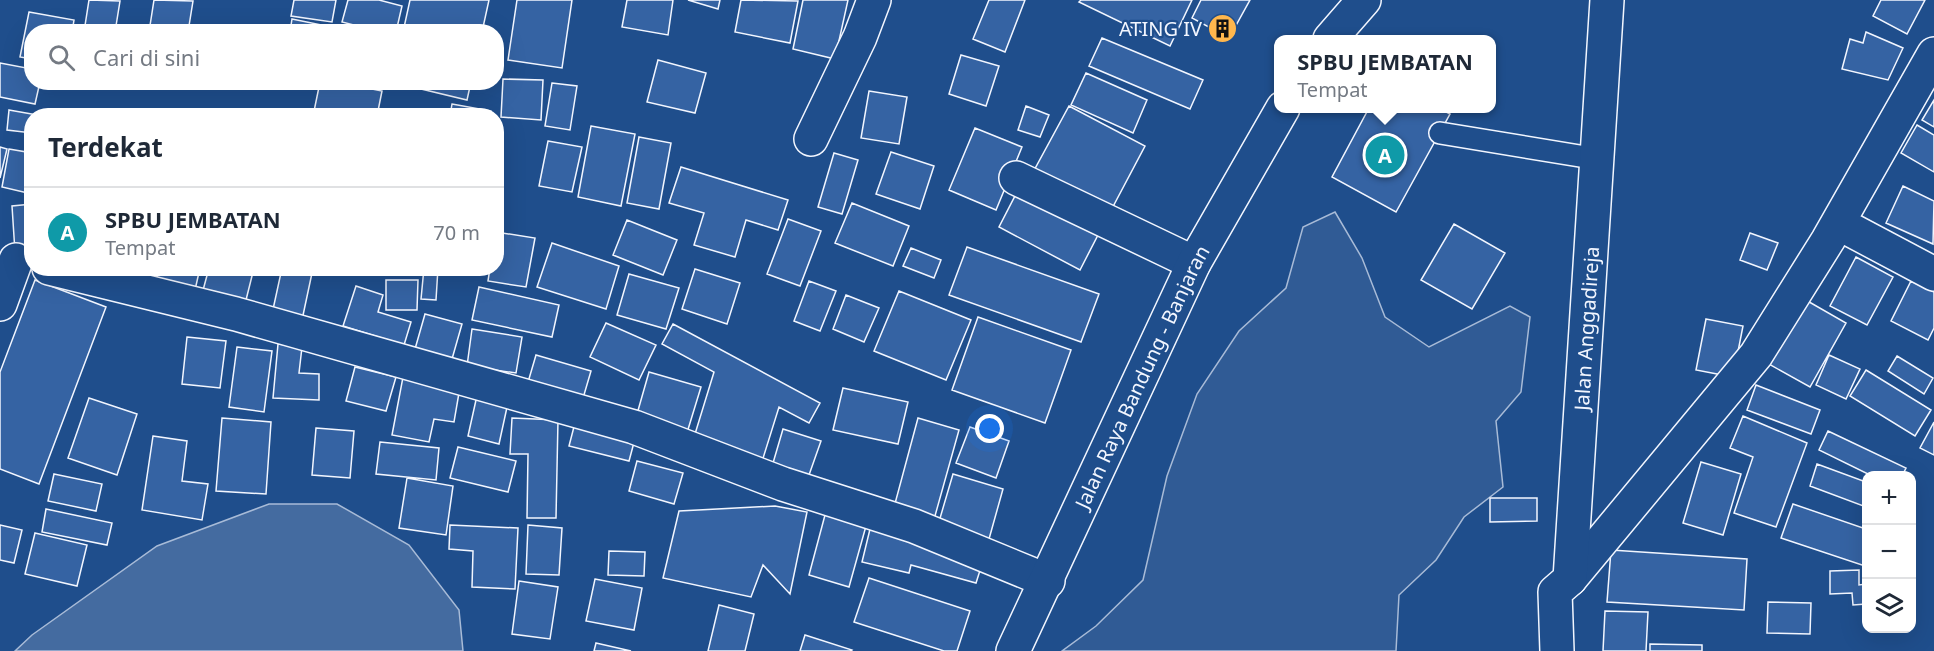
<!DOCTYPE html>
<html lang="id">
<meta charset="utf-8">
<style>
body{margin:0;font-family:"Noto Sans",sans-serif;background:#f2f2f3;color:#1f2937}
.controls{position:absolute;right:18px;bottom:18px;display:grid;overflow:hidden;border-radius:12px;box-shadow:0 6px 24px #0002}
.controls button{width:54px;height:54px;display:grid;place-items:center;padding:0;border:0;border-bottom:2px solid #e0e1e3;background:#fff;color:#1f2937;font:30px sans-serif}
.you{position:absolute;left:990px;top:429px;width:21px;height:21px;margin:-15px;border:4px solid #fff;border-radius:50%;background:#1a73e8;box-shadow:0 0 0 9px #1a73e833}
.badge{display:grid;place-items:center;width:39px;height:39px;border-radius:50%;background:#111827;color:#fff;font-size:20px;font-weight:700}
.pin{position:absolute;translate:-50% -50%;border:3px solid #fff;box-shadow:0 2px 6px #0006}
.popup{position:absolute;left:1274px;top:35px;width:222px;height:78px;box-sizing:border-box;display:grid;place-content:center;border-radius:12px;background:#fff;filter:drop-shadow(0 2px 4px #0005);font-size:20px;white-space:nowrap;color:#747a83}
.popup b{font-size:22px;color:#1f2937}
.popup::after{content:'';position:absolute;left:50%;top:100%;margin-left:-12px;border:12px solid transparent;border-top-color:#fff}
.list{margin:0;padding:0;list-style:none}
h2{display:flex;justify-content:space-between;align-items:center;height:78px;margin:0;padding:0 24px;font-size:26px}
h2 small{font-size:20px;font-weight:400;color:#747a83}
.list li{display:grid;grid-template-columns:39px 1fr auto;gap:18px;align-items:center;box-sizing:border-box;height:90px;padding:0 24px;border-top:2px solid #e0e1e3}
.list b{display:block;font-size:22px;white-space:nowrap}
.list p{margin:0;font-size:20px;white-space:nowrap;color:#747a83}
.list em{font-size:20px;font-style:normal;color:#747a83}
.icon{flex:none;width:33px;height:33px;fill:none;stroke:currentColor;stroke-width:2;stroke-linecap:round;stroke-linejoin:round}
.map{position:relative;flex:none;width:1934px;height:651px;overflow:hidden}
.search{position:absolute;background:#fff;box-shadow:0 6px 24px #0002;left:24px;top:24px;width:480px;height:66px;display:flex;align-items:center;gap:15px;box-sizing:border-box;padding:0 21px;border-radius:24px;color:#747a83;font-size:22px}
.panel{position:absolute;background:#fff;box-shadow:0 6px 24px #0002;left:24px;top:108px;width:480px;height:168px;border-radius:24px}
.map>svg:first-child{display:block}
</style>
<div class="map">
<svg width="1934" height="651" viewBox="0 0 1934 651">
<rect width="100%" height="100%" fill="#1f4e8c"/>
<!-- built -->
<path fill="#305b95" stroke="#a8bbd7" stroke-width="1.5" d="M 1335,212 L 1362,258 L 1385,317 L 1429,347 L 1510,306 L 1530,317 L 1521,392 L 1496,421 L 1503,487 L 1464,517 L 1436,560 L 1399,595 L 1396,651 L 1062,651 L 1096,626 L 1143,580 L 1167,476 L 1197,394 L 1239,331 L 1286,288 L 1303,227 Z"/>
<!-- water -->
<path fill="#446ba0" stroke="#a8bbd7" stroke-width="1.5" d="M 269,504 L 337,504 L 409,545 L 459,610 L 463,651 L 15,651 L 32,635 L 157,546 Z"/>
<!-- building -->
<path fill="#3563a3" stroke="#f2f6ff" stroke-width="1.5" d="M 89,0 L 120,1 L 115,32 L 84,32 Z
M 154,0 L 193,1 L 188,32 L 149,32 Z
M 294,0 L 336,0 L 332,22 L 291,16 Z
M 348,0 L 379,0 L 402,6 L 396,32 L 381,32 L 342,22 Z
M 410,0 L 489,0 L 482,32 L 403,32 Z
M 517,0 L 572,0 L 562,68 L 508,60 Z
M 627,0 L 673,0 L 668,35 L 622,27 Z
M 688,0 L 720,0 L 718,9 Z
M 741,0 L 798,1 L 790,43 L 735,32 Z
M 803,0 L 848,0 L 835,59 L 793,49 Z
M 989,0 L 1025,0 L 1005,52 L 973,39 Z
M 1081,0 L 1192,0 L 1170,46 L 1079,2 Z
M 1201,0 L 1250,0 L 1229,38 L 1192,18 Z
M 1881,0 L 1925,0 L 1907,34 L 1873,16 Z
M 29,12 L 74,20 L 72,32 L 32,32 L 32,59 L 20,57 Z
M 292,19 L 346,30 L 345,32 L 290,32 Z
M 232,29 L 273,32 L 232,32 Z
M 1866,32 L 1903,48 L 1888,80 L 1842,69 L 1850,39 L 1863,43 Z
M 1102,38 L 1203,80 L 1190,109 L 1089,66 Z
M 961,55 L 999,66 L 986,106 L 949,94 Z
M 658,60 L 706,73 L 695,113 L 647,102 Z
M 0,63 L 32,69 L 32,82 L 40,82 L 35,104 L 0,97 Z
M 1086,73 L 1147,100 L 1133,133 L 1071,105 Z
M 503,79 L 543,80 L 541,120 L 501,117 Z
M 229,82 L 274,82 L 274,88 L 229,86 Z
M 320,82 L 337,82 L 382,91 L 377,116 L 313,116 Z
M 392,82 L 471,82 L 467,100 Z
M 552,83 L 577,86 L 570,130 L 545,126 Z
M 869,91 L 907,97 L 899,144 L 861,138 Z
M 1934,100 L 1934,127 L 1922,120 Z
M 452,104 L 491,111 L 490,116 L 450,116 Z
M 1026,106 L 1049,115 L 1040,137 L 1018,130 Z
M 1069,106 L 1145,146 L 1108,216 L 1031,176 Z
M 1369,108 L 1439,108 L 1450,114 L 1396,212 L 1332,177 Z
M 9,110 L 43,116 L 32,116 L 32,133 L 7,130 Z
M 1917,125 L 1934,135 L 1934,172 L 1901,153 Z
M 591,126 L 635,134 L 621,206 L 578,197 Z
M 975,128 L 1022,147 L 996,210 L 949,190 Z
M 639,137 L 671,143 L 659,209 L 627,203 Z
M 548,141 L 582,147 L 572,192 L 539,186 Z
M 0,147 L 7,149 L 0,178 Z
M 9,149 L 32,153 L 32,194 L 2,187 Z
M 891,152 L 934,166 L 920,209 L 876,194 Z
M 834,153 L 858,160 L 842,214 L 818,207 Z
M 681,167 L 788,200 L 778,230 L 746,220 L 735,257 L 694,245 L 704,213 L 669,203 Z
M 1903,186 L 1934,201 L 1933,244 L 1886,223 Z
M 1018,190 L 1099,233 L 1080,270 L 999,227 Z
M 852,203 L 909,226 L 893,266 L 835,243 Z
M 32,204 L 32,251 L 15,252 L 12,206 Z
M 788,219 L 821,231 L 800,286 L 767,274 Z
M 627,220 L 677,240 L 663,275 L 613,255 Z
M 1454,224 L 1505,253 L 1472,309 L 1421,280 Z
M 496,232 L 535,238 L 526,287 L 488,281 L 490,268 L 496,268 Z
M 1750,233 L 1778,243 L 1767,270 L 1740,260 Z
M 552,243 L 619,266 L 606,309 L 537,287 Z
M 967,247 L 1099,294 L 1081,342 L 949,295 Z
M 911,248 L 941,260 L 934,278 L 903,266 Z
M 1856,257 L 1893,277 L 1867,325 L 1830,306 Z
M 107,268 L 152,268 L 150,279 Z
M 159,268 L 200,268 L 195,290 L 156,281 Z
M 209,268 L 254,268 L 245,304 L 202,294 Z
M 282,268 L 312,273 L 302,320 L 272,314 Z
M 322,268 L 343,268 L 342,273 Z
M 424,268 L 438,268 L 436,300 L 421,299 Z
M 695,269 L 740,283 L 727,324 L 682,309 Z
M 629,274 L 679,288 L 666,329 L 617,315 Z
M 35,280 L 106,307 L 39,484 L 0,469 L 0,372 Z
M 386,280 L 418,280 L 417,310 L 386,310 Z
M 809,281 L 836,291 L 820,331 L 794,321 Z
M 1911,281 L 1934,292 L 1934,328 L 1928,340 L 1891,321 Z
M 356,286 L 383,295 L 378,312 L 411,322 L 404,345 L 343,326 Z
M 479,287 L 559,305 L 552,337 L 472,320 Z
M 899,291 L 971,320 L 946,380 L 874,351 Z
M 846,295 L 879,308 L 864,342 L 833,329 Z
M 1804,299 L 1846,323 L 1810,387 L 1767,363 Z
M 425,314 L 462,324 L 452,359 L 415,349 Z
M 978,317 L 1071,350 L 1045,423 L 952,390 Z
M 1706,319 L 1743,326 L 1733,377 L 1696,370 Z
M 606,323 L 656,345 L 639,380 L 590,357 Z
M 673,324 L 820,403 L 809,423 L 779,407 L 760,468 L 691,447 L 714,372 L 662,344 Z
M 472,329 L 522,337 L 516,373 L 467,366 Z
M 187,337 L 226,341 L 220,388 L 182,384 Z
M 278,344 L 302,347 L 299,373 L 319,374 L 319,400 L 273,398 Z
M 237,347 L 272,351 L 264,412 L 229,407 Z
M 536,355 L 591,371 L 581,405 L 526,389 Z
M 1829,355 L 1860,369 L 1846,399 L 1816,385 Z
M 1897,356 L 1933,378 L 1924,394 L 1888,371 Z
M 355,367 L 396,377 L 386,411 L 346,401 Z
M 1866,370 L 1931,410 L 1915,436 L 1850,396 Z
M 649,372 L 701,387 L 686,436 L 635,421 Z
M 403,377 L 460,387 L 454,422 L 434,419 L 429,442 L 392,435 Z
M 1756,385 L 1820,410 L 1811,434 L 1747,410 Z
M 843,388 L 908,402 L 898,444 L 833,430 Z
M 478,391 L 509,398 L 499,444 L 468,436 Z
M 89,398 L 137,414 L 117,475 L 68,458 Z
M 1743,416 L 1807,443 L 1776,527 L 1734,513 L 1753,457 L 1730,448 Z
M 222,418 L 271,422 L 266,494 L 216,491 Z
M 512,418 L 558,420 L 556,518 L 527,518 L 528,454 L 510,454 Z
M 918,418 L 959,430 L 933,523 L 893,511 Z
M 576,419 L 636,435 L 629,461 L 569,446 Z
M 1934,422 L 1934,455 L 1920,448 Z
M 970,427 L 1009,441 L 996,478 L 956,463 Z
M 316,428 L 354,431 L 350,478 L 312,475 Z
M 783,429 L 821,441 L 809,475 L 773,463 Z
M 1828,431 L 1906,468 L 1902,476 L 1872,476 L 1819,450 Z
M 153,436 L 187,441 L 182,481 L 208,484 L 202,520 L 142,510 Z
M 380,442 L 439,448 L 436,480 L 376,474 Z
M 458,447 L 516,461 L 508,492 L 450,478 Z
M 637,461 L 683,473 L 674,504 L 629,491 Z
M 1701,462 L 1741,474 L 1723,535 L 1683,523 Z
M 1817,464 L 1866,482 L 1866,507 L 1810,486 Z
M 54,474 L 102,484 L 96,511 L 48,501 Z
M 953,474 L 1003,489 L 989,539 L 938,525 Z
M 407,478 L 453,486 L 446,535 L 399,528 Z
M 1490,498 L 1537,498 L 1537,521 L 1490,522 Z
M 1793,504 L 1866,529 L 1865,566 L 1781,538 Z
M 775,506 L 807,512 L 790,594 L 763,565 L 751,597 L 663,578 L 679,511 Z
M 46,509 L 112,523 L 107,545 L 42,532 Z
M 825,515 L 866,526 L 849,587 L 809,575 Z
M 1912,521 L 1915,521 L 1912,548 Z
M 0,525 L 22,530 L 14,563 L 0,560 Z
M 450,525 L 518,528 L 515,589 L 472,587 L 473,551 L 449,549 Z
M 528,525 L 562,528 L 559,575 L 526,574 Z
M 871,525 L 983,561 L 976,583 L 911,565 L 909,573 L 862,562 Z
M 35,533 L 87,545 L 77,586 L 25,574 Z
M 1611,550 L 1747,559 L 1744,610 L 1607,602 Z
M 609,551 L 645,552 L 644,576 L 608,575 Z
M 1859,570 L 1859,585 L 1866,584 L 1866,604 L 1853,605 L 1852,593 L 1830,594 L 1830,571 Z
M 869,578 L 970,611 L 957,651 L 944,651 L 854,622 Z
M 595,579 L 642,588 L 634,630 L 586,621 Z
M 519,581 L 558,587 L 550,639 L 512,634 Z
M 1768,602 L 1811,603 L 1810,634 L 1767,633 Z
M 719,605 L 754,614 L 745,651 L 708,651 Z
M 1605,611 L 1648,612 L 1646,651 L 1603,651 Z
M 805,635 L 852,650 L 851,651 L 800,651 Z
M 596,643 L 631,651 L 594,651 Z
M 1650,644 L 1702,645 L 1702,651 L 1650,651 Z"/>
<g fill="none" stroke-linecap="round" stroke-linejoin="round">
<defs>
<path id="lane" d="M 1440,133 L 1598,159"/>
<path id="street" d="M 811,139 L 860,37 L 874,0
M 1016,178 L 1194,263
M 1838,223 L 1934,274
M 49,268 L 236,314 L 634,427 L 783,484 L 914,526 L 1048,581
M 0,304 L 16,260
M 1570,579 L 1756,355 L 1828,240 L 1934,54"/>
<g id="secondary">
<path id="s1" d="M 1557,651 L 1555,592 L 1570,579 L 1607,0"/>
</g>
<g id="primary">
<path d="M 1330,39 L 1364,0"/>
<path id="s2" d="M 1013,651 L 1194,263 L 1283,108"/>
</g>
</defs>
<!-- lane casing -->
<use href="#lane" stroke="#f2f6ff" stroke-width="24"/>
<!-- street casing -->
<use href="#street" stroke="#f2f6ff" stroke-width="36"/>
<!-- secondary casing -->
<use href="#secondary" stroke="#f2f6ff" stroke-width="36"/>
<!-- primary casing -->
<use href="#primary" stroke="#f2f6ff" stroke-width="36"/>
<!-- lane -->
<use href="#lane" stroke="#1f4e8c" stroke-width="21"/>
<!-- street -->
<use href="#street" stroke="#1f4e8c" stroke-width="33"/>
<!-- secondary -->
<use href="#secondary" stroke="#1f4e8c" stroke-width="33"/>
<!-- primary -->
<use href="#primary" stroke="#1f4e8c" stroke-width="33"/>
</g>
<!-- icons -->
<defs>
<symbol id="building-disc" viewBox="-11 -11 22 22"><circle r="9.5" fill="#ffb74d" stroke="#1f4e8c"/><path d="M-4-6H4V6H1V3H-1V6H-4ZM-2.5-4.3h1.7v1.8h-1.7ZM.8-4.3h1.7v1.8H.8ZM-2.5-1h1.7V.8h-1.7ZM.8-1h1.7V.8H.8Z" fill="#111"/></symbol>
</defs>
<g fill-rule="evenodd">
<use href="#building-disc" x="1206" y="12" width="33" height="33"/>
</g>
<g text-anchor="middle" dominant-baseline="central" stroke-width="4.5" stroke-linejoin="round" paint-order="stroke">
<!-- poi labels -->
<g font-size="20" fill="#f2f6ff" stroke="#1f4e8c" text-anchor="end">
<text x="1202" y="28">ATING IV</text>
</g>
<!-- street labels -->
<g font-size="20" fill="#f2f6ff" stroke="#1f4e8c">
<text stroke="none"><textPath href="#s1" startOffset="330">Jalan Anggadireja</textPath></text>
<text stroke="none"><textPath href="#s2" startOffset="303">Jalan Raya Bandung - Banjaran</textPath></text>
</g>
</g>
</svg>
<div class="controls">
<button>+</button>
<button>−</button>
<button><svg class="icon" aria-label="layers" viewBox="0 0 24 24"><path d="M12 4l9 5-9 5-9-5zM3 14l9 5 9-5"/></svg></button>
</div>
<div class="you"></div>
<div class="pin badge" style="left:1385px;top:155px;background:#0f9aa8">A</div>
<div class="popup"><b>SPBU JEMBATAN</b>Tempat</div>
<div class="search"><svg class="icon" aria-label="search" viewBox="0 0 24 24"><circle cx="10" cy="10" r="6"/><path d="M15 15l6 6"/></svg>Cari di sini</div>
<section class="panel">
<h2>Terdekat<small></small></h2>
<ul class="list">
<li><span class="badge" style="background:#0f9aa8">A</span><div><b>SPBU JEMBATAN</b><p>Tempat</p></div><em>70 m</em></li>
</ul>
</section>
</div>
